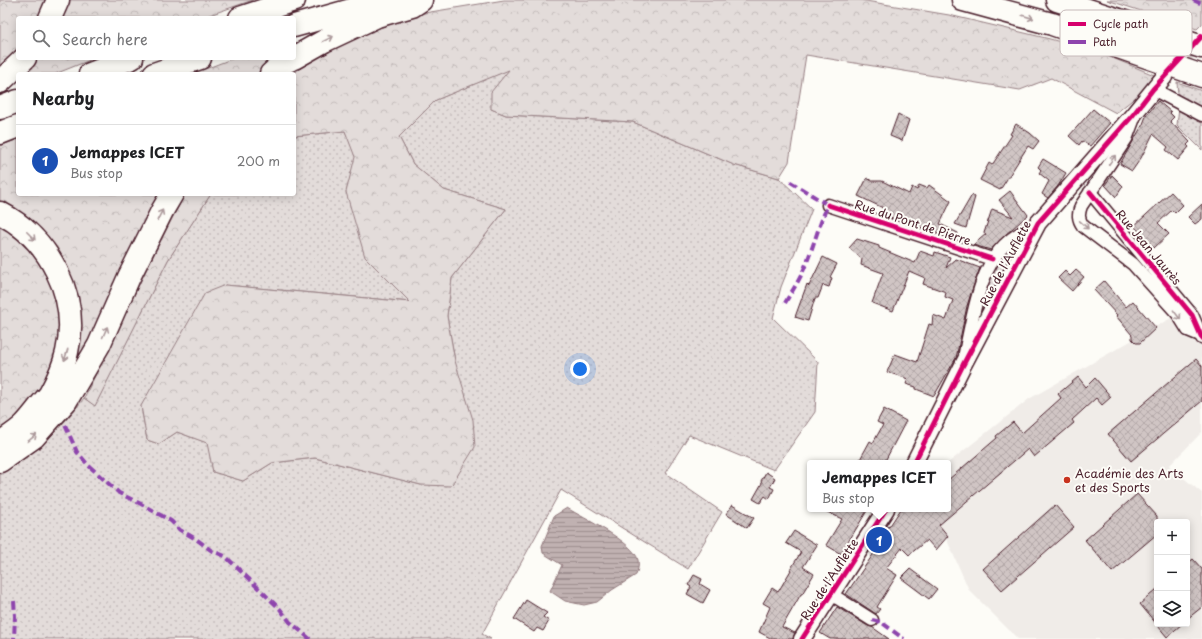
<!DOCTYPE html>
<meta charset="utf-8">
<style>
body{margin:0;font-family:"Playpen Sans",sans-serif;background:#f6f6f6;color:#202124}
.controls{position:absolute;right:12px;bottom:12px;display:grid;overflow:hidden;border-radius:4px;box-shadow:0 2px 10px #0003}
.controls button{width:36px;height:36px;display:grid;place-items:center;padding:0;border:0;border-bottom:1px solid #e0e0e0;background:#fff;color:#202124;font:20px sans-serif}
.you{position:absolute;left:580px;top:369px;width:14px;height:14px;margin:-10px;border:3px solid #fff;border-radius:50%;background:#1a73e8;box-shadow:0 0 0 6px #1a73e833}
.badge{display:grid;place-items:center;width:26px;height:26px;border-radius:50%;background:#0f766e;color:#fff;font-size:13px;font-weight:700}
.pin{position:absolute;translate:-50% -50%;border:2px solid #fff;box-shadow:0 1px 4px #0006}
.popup{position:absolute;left:807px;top:460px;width:144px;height:52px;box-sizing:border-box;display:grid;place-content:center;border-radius:4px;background:#fff;filter:drop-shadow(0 1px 3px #0005);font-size:13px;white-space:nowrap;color:#757577}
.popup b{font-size:15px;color:#202124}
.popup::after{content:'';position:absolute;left:50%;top:100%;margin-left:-8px;border:8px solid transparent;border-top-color:#fff}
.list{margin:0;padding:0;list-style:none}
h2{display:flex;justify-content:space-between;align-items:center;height:52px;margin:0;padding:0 16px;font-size:17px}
h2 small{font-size:13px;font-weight:400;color:#757577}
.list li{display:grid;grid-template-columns:26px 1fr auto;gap:12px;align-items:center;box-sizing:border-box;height:72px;padding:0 16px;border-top:1px solid #e0e0e0}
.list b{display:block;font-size:15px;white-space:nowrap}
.list p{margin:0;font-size:13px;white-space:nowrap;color:#757577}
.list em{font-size:13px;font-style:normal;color:#757577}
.icon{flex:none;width:22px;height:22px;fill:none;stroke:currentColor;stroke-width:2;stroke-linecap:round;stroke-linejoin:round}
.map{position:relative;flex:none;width:1202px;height:639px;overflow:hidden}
.search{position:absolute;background:#fff;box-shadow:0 2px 10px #0003;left:16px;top:16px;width:280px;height:44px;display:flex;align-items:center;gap:10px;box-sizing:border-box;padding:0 14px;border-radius:4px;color:#757577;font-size:15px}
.panel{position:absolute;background:#fff;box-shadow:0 2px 10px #0003;left:16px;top:72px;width:280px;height:124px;border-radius:4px}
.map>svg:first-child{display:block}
</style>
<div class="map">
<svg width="1202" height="639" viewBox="0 0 1202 639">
<defs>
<pattern id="grass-dots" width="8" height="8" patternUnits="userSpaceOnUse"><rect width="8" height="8" fill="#e3dcda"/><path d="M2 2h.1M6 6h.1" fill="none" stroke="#c4bcbb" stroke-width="1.8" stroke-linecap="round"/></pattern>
<pattern id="forest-crowns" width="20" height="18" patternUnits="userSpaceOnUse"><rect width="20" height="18" fill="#e3dcda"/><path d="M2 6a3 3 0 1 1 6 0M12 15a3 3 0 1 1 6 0" fill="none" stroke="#c4bcbb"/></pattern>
<pattern id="water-rules" width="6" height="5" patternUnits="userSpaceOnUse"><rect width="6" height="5" fill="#c0b1b1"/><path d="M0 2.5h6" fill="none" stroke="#9e8f90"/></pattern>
<pattern id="building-cross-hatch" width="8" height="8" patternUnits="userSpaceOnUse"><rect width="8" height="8" fill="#d0c5c4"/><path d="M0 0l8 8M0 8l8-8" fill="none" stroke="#b4a9a9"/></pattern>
</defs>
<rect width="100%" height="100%" fill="#fdfcf7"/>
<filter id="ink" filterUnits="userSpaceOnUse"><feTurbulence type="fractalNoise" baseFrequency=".025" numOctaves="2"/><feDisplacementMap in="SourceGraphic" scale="8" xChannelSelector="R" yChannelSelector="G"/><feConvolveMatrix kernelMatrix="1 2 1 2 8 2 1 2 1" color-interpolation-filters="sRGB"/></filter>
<g filter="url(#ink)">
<!-- built -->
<path fill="#f0ece8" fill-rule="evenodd" d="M 1178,314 L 1202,338 L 1202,432 L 1169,466 L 1202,493 L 1202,639 L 1018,639 L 969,590 L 947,540 L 920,509 L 948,509 L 948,463 L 1029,399 ZM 1157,522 L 1187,522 L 1187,624 L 1157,624 Z"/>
<!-- grass -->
<path fill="url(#grass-dots)" stroke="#967e82" d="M 510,69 L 491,109 L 506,115 L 633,122 L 734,165 L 779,178 L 812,209 L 781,287 L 773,318 L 818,362 L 815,412 L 774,470 L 689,435 L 665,473 L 722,512 L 688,569 L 561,490 L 482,634 L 491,639 L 0,639 L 0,473 C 34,456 61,428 84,398 L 95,405 L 168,260 L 211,194 L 294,194 L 294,136 L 345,131 L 356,157 L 346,192 L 411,302 L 225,285 L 141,406 L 147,440 L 159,444 L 177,432 L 208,443 L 213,472 L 243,481 L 272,463 L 315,458 L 421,485 L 455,361 L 447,316 L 452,278 L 506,209 L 444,190 L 413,164 L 399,137 L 436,100 Z
M 1177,82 L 1202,91 L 1202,150 L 1177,125 L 1179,107 Z
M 1023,240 L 975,326 C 982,301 989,261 1012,245 C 1015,243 1020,241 1023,240 Z"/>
<!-- forest -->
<path fill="url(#forest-crowns)" stroke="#967e82" d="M 0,0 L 51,0 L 44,18 L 18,18 L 18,55 L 0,72 Z
M 66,0 L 253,0 L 201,18 L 60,18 Z
M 504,0 L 860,0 L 949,15 L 1050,39 L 1103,54 L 1154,75 L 1142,92 L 1116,113 L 1051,78 L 1020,90 L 806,55 L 789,162 L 779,178 L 734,165 L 633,122 L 506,115 L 491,109 L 491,92 L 509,70 L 436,100 L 399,137 L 413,164 L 444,190 L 506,209 L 452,278 L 447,316 L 455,361 L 473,420 L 475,447 L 451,486 L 421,485 L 315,458 L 272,463 L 243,481 L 213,472 L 207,443 L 177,432 L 159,444 L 147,440 L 141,406 L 205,293 L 225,285 L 410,302 L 365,257 L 346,192 L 355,157 L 345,131 L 294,136 L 294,74 L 291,74 L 332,48 L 368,32 L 418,14 Z
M 1107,0 L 1202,0 L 1202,24 L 1197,29 Z
M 34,58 L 95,58 L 55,74 L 20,74 Z
M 234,58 L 284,58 L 264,74 L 192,74 Z
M 18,139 L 18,194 L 167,194 L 70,385 L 78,317 L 0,204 L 0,146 Z
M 185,194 L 211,194 L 168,260 L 95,406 L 84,398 C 118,330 149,261 185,194 Z
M 0,221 L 14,230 L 53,277 L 63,335 L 40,397 L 0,434 Z"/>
<!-- water -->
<path fill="url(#water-rules)" stroke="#91777b" d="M 567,508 C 583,518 634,542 638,560 C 639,565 638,570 636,575 L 612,590 L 597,602 L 584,605 L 565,601 L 550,591 L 562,565 L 543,553 L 542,546 L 554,516 Z"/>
<!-- building -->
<path fill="url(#building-cross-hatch)" stroke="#4a1f2b" d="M 1158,101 L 1171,112 L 1170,113 L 1174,117 L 1170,121 L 1190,142 L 1187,145 L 1189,147 L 1178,160 L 1166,150 L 1168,147 L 1153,134 L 1141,158 L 1132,171 L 1120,164 L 1143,124 L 1146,116 Z
M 1093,109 L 1110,123 L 1090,146 L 1082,141 L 1079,145 L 1069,136 Z
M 898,114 L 909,120 L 902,141 L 890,136 Z
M 1016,124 L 1030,133 L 1039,141 L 1033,149 L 1028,146 L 1000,190 L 980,180 L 989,163 L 992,165 L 1012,135 L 1010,134 Z
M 1043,159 L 1066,173 L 1058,186 L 1048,198 L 1042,194 L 1049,181 L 1039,173 L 1041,170 L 1038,167 Z
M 1112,175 L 1123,186 L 1116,197 L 1105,185 Z
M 867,178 L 872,181 L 882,181 L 909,194 L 912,187 L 917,190 L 919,185 L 927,188 L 929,185 L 951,201 L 940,224 L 958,233 L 956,239 L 880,214 L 883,208 L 858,196 Z
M 1010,191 L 1028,215 L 1004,236 L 991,250 L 973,245 L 986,234 L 984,233 L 992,209 L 1013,217 L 999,200 Z
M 1171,192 L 1183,205 L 1175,213 L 1172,210 L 1158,223 L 1169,234 L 1154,248 L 1134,226 Z
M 972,195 L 975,197 L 966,228 L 955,224 Z
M 1202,204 L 1202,219 L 1195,224 L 1188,217 Z
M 857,239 L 879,246 L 879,248 L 915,263 L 920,251 L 934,256 L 935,252 L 950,257 L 946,268 L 956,259 L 980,268 L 972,290 L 967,306 L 956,358 L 934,396 L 916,389 L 916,387 L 906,384 L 908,379 L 887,372 L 895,354 L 917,362 L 929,324 L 932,325 L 933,315 L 946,320 L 953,300 L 945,297 L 946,292 L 923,284 L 925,278 L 909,271 L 893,311 L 872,303 L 883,273 L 861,265 L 862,259 L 849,248 Z
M 823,257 L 837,264 L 830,277 L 832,278 L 829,287 L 823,285 L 818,298 L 815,298 L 808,321 L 795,317 L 807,284 L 809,286 Z
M 1076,270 L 1084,277 L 1072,291 L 1058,278 L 1065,271 L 1070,276 Z
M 1104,281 L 1126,307 L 1133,301 L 1156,328 L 1140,343 L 1136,343 L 1132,339 L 1132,335 L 1116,316 L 1117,315 L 1094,290 Z
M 1196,359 L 1202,366 L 1202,401 L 1131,461 L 1108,434 Z
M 1078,377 L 1086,387 L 1095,378 L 1111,397 L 1102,405 L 1096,398 L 1072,420 L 1074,423 L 1034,457 L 1028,449 L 939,525 L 948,536 L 936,550 L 927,540 L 909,555 L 902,548 L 886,568 L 897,575 L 877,607 L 880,609 L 876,614 L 846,594 L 883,540 L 880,538 L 888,526 L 889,527 L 901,509 L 948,509 L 948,480 L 997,438 L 996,436 L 1013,422 L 1022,433 L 1061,398 L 1058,394 Z
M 884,409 L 906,421 L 884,463 L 858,463 L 870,441 L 873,443 L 883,425 L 877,422 Z
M 766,472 L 775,478 L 770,487 L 774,489 L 769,499 L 765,496 L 760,503 L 753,499 L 762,483 L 761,481 Z
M 1137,494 L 1157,516 L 1157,534 L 1112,572 L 1085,540 Z
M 732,505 L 754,518 L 747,528 L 726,514 Z
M 1055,505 L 1074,527 L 1002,590 L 983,569 Z
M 821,509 L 868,509 L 841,554 L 826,545 L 842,519 Z
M 794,531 L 817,545 L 803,567 L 814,574 L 802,594 L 801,594 L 782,627 L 795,633 L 793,639 L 772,639 L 759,632 L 770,607 L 763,603 L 772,588 L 778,592 L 791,570 L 790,570 L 801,552 L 786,543 Z
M 1193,559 L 1202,569 L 1202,607 L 1187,619 L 1187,564 Z
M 910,569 L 937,589 L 929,599 L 901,578 Z
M 694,575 L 702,579 L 700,584 L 710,590 L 703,603 L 687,594 L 691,587 L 688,585 Z
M 1157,589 L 1157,624 L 1182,624 L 1167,637 L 1140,604 Z
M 526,600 L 547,613 L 543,617 L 549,621 L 543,631 L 537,628 L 534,632 L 514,619 Z
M 837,607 L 868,626 L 872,627 L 889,639 L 830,639 L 820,633 Z"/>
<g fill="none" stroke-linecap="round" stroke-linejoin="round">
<!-- tertiary-tunnel -->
<path stroke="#d9d0ce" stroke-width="16" stroke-dasharray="16 8" stroke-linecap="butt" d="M 1167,73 L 1201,38"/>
<defs>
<path id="minor" d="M 1153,89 L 1202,115
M 1134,118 L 1126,139 L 1081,206 C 1078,214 1078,219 1083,226 L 1133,264 L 1178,314 L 1188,330 L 1200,335
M 1090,192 L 1192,315 L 1202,338
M 828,205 L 992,259
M 965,353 C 973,317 979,265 1009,241 C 1017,234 1028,229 1038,223
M 831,594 L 872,620"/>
<path id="tertiary" d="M 914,463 L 963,365 L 1038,223 L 1133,115 L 1164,77
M 802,639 L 886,509"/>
<path id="motorway" d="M 963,0 L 1052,24 L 1202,76
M 1057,0 L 1202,47
M 50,18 L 58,0
M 240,18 L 294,0
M 294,26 L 387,0
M 294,58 L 324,41 L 377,16 L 412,6 L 421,0
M 90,74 L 132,58
M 154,74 L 200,58
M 271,74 L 282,64 L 293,58
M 0,82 L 25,58
M 0,108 L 18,101
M 0,133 L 18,126
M 0,213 C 49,238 80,297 67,352 C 64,366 57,381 50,394 C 47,398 43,402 40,406 C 35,412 30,419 24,425 C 17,432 8,437 0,443
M 0,461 L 34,437 L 66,401 L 99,345 L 129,277 L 162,211 L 172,194"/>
</defs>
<!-- minor casing -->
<use href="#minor" stroke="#4a1f2b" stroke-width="15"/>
<!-- tertiary casing -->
<use href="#tertiary" stroke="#4a1f2b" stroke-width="19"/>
<!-- motorway casing -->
<use href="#motorway" stroke="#4a1f2b" stroke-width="25"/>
<!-- minor -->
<use href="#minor" stroke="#fdfcf7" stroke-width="12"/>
<!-- tertiary -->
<use href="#tertiary" stroke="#fdfcf7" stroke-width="16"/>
<!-- motorway -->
<use href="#motorway" stroke="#fdfcf7" stroke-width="22"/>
<!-- quiet -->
<path stroke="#8e44ad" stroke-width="4" stroke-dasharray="8 4" stroke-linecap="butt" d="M 1193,0 L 1202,4
M 785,303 C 792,291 801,278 806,264 C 814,245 819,224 828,205 L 789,181
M 65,425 L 77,452 L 89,466 L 119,493 L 141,504 L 171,521 L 180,530 L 196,539 L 212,551 L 225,556 L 280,609 L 290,622 L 310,639
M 14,601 L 15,616 L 14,639
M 872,620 L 881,622 L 904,639"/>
<defs>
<path id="cycleway" d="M 1090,192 L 1192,315 L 1202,338
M 828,205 L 992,259
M 914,463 L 963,365 L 1038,223 L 1133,115 L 1153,89 L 1202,36
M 802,639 L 886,509"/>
</defs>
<!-- cycleway casing -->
<use href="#cycleway" stroke="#fdfcf7" stroke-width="8"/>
<!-- cycleway -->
<use href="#cycleway" stroke="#d6006c" stroke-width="5"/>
</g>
<!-- one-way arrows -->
<defs><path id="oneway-shaft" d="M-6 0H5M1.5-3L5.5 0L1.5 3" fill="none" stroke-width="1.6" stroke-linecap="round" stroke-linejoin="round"/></defs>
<g stroke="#ac999b">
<use href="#oneway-shaft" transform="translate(1028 17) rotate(16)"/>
<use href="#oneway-shaft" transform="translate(328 39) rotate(-26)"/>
<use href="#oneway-shaft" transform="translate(1112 160) rotate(-55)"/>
<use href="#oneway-shaft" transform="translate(160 215) rotate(-63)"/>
<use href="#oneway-shaft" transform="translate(1084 225) rotate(43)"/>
<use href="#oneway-shaft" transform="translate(31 236) rotate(45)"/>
<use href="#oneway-shaft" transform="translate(1177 315) rotate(53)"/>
<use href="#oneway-shaft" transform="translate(105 332) rotate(-66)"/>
<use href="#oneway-shaft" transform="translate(66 355) rotate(107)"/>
<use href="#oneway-shaft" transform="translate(32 438) rotate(-39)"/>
</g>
</g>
<!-- markers -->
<circle fill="#c8321e" stroke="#fdfcf7" stroke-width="1.5" cx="1067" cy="480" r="4"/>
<g text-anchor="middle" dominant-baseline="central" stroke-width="4" stroke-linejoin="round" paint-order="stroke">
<!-- street labels -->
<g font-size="12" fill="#4a1f2b" stroke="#fdfcf7">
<text transform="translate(913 222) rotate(18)">Rue du Pont de Pierre</text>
<text transform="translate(1149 247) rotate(50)">Rue Jean Jaurès</text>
<text transform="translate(1005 263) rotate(-62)">Rue de l'Auflette</text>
<text transform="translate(829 579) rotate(-57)">Rue de l'Auflette</text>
</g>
<!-- poi labels -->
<g font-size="12" fill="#4a1f2b" stroke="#fdfcf7" text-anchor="start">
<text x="1075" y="473">Académie des Arts<tspan x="1075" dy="14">et des Sports</tspan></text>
</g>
</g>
<!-- legend -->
<rect x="1060" y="10" width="132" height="46" rx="6" fill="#fdfcf7" stroke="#c7baba" stroke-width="1"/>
<rect x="1068" y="22" width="18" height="4" fill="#d6006c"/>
<rect x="1068" y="40" width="18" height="4" fill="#8e44ad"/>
<g font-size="11" fill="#4a1f2b">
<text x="1093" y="28">Cycle path</text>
<text x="1093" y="46">Path</text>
</g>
</svg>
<div class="controls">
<button>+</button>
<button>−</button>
<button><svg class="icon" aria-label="layers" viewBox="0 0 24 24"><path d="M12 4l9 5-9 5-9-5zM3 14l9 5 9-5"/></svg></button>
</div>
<div class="you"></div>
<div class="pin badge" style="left:879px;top:540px;background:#1a4fb4">1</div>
<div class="popup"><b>Jemappes ICET</b>Bus stop</div>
<div class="search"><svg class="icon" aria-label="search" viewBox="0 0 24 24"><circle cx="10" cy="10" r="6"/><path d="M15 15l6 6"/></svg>Search here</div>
<section class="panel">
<h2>Nearby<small></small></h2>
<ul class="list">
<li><span class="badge" style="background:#1a4fb4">1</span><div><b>Jemappes ICET</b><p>Bus stop</p></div><em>200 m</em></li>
</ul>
</section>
</div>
